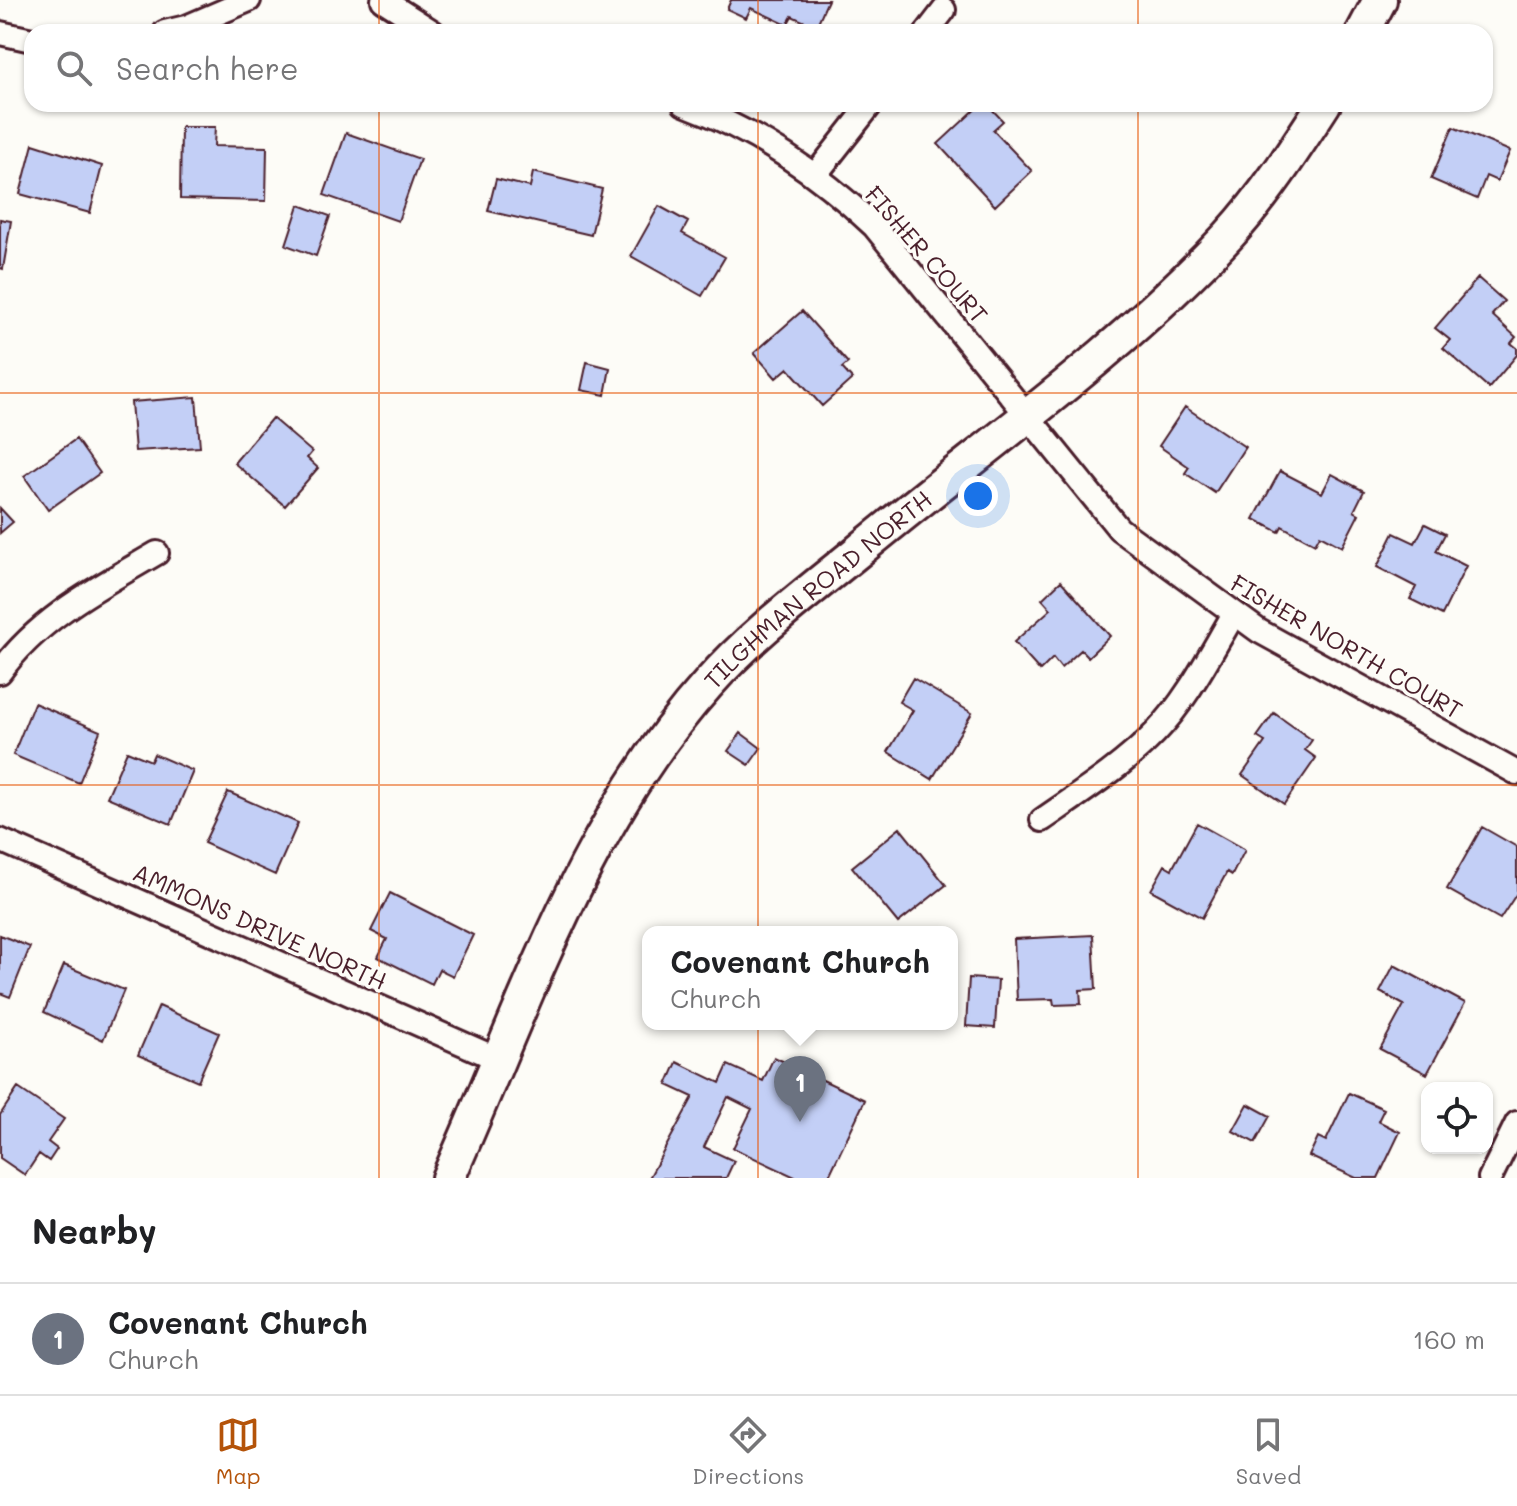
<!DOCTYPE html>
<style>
body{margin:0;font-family:Mali,sans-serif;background:#f2f2f2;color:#202124}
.controls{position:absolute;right:24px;bottom:24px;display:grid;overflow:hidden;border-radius:16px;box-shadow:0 2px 6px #0004}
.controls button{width:72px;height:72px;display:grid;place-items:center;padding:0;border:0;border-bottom:2px solid #e0e0e0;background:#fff;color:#202124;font:40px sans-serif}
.you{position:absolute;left:978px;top:496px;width:28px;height:28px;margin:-20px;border:6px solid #fff;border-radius:50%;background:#1a73e8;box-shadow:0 0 0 12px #1a73e833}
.badge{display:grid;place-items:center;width:52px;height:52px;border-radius:50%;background:#b45309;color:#fff;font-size:26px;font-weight:700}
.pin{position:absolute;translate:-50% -66px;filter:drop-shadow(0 2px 4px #0008)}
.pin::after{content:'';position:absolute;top:42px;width:28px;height:24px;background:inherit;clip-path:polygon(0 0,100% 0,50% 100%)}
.popup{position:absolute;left:642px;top:926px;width:316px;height:104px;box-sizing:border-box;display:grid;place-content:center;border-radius:16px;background:#fff;filter:drop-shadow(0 2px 6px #0005);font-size:26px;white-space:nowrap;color:#757577}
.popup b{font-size:30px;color:#202124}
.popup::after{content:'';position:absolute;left:50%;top:100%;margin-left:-16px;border:16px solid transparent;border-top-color:#fff}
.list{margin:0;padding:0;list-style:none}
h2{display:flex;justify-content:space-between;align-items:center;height:104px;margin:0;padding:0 32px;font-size:34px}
h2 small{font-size:26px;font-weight:400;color:#757577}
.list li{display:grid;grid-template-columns:52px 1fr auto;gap:24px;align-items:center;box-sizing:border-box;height:112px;padding:0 32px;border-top:2px solid #e0e0e0}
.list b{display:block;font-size:30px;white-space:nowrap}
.list p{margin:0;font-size:26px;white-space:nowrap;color:#757577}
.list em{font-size:26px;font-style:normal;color:#757577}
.icon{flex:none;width:44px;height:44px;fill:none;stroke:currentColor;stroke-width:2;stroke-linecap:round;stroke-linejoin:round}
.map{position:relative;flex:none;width:1517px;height:1178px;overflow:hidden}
.search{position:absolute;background:#fff;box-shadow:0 2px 6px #0004;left:24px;right:24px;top:24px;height:88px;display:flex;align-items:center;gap:20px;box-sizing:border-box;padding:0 28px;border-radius:24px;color:#757577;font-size:30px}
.sheet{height:216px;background:#fff}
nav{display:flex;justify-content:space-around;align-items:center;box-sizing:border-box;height:112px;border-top:2px solid #e0e0e0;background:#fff;font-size:22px;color:#757577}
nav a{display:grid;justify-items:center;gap:4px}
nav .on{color:#b45309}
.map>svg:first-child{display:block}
</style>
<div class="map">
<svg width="1517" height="1178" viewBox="0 0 1517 1178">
<rect width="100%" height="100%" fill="#fdfcf7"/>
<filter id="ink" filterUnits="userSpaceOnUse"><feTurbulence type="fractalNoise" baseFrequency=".0125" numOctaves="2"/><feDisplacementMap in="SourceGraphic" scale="16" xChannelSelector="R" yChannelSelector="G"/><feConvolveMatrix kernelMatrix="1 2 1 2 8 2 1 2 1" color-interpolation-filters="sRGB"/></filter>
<g filter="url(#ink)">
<!-- building -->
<path fill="#c3cff6" stroke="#4a1f2b" stroke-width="2" d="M 731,0 L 828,0 L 816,27 L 792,16 L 787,25 L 751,8 L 746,18 L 727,9 Z
M 981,104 L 987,104 L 1003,121 L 993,130 L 1032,171 L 995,206 L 938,144 Z
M 181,127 L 215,127 L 214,146 L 267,147 L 266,201 L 180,199 Z
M 1453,127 L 1510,151 L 1497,181 L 1486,176 L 1477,199 L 1431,179 Z
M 346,133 L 420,159 L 398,221 L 324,195 Z
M 33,144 L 102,166 L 90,213 L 20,194 Z
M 533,172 L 602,189 L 591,235 L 488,211 L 496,179 L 530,187 Z
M 299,205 L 330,216 L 316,256 L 286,245 Z
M 659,206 L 688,222 L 682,233 L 725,257 L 702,296 L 631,256 Z
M 0,219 L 11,221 L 3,269 L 0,268 Z
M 1478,278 L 1504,301 L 1492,315 L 1516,337 L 1511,343 L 1517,348 L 1517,355 L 1489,388 L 1443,348 L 1450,340 L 1435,328 Z
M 802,311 L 848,363 L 842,368 L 852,379 L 822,406 L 788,368 L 776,378 L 754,353 Z
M 587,362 L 610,368 L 605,395 L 581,390 Z
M 196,397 L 200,447 L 135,451 L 131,402 Z
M 1185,407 L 1245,447 L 1215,493 L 1185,473 L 1189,467 L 1159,446 Z
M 272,418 L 312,452 L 307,458 L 318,468 L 285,506 L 234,463 Z
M 76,439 L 100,473 L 48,510 L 24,476 Z
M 1280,471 L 1322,493 L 1332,474 L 1364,491 L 1354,511 L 1359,514 L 1342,547 L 1320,535 L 1315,544 L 1282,526 L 1279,532 L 1254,519 Z
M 0,508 L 13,522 L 0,533 Z
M 1425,524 L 1445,534 L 1436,551 L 1466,566 L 1442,615 L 1410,599 L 1416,587 L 1377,567 L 1394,533 L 1415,543 Z
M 1061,581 L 1110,636 L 1088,657 L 1081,650 L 1061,668 L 1053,658 L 1040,671 L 1014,642 L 1051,609 L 1042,599 Z
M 913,678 L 972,713 L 932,779 L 888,752 L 913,710 L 899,702 Z
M 34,703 L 100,731 L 79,783 L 13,755 Z
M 1274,713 L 1312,740 L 1305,750 L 1316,758 L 1284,804 L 1242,775 L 1265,742 L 1257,737 Z
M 741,733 L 761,748 L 749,765 L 728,751 Z
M 127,751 L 151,761 L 154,754 L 193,771 L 171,824 L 107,797 Z
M 228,792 L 298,823 L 275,875 L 204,843 Z
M 1197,823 L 1245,850 L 1232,875 L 1227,872 L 1202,918 L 1151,890 L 1165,865 L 1172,869 Z
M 1482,827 L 1517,847 L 1517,893 L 1500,919 L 1447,889 Z
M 900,828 L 946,885 L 898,923 L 852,867 Z
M 390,893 L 473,935 L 453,976 L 439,969 L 432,984 L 378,957 L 387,939 L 371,931 Z
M 0,935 L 30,947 L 10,997 L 0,993 Z
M 1093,935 L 1096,989 L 1080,990 L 1081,1004 L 1054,1005 L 1053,999 L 1017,1000 L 1014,939 Z
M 64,965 L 124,990 L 103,1040 L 44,1012 Z
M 1394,965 L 1465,1003 L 1427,1074 L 1380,1049 L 1404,1005 L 1380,992 Z
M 969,978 L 998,980 L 995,1028 L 966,1026 Z
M 159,1006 L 219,1033 L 198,1081 L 138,1055 Z
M 774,1057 L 865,1100 L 828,1178 L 797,1178 L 733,1148 L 752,1109 L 728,1097 L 704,1147 L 734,1161 L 726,1178 L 649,1178 L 693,1097 L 667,1085 L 677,1062 L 720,1083 L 728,1065 L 763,1081 Z
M 18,1088 L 64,1119 L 48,1142 L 57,1149 L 49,1161 L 39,1154 L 25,1175 L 0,1158 L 0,1115 Z
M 1349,1093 L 1384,1109 L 1378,1121 L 1400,1132 L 1378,1178 L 1356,1178 L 1309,1156 L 1318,1137 L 1326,1141 Z
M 1248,1104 L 1270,1116 L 1255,1143 L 1233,1131 Z"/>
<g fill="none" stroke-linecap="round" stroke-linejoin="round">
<defs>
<path id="street" d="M 383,0 L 433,32
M 165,32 L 186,27 L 249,0
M 927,32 L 944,10
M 0,33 L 32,40
M 684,104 C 758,132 817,172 874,226 L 1119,529 L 1259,631 L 1517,773
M 816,174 L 871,104
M 0,672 C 40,617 99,587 157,553
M 1042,820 C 1081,793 1123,766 1155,733 C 1188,699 1210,654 1234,614
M 0,840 L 500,1060
M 1490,1178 L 1517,1123"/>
<g id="secondary">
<path d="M 1363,32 L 1380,0"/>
<path id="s1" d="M 448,1178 C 523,1011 583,823 708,684 C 751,635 806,594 856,553 C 981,449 1117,355 1228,236 C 1265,196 1295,149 1324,104"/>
</g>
</defs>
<!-- street casing -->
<use href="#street" stroke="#4a1f2b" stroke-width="28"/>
<!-- secondary casing -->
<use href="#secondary" stroke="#4a1f2b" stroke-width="38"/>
<!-- street -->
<use href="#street" stroke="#fdfcf7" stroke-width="22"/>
<!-- secondary -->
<use href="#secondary" stroke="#fdfcf7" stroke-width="32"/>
</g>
</g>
<!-- grid -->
<path fill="none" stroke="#e8590c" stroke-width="2" stroke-opacity="0.55" d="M 379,0 L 379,32M 758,0 L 758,32M 1138,0 L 1138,32M 379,104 L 379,1178M 758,104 L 758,1178M 1138,104 L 1138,1178M 0,393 L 1517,393M 0,785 L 1517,785"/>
<g text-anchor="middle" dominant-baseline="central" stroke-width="7" stroke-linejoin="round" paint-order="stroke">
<!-- street labels -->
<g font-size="24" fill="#4a1f2b" stroke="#fdfcf7">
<text transform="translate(927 254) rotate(49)">FISHER COURT</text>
<text stroke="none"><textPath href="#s1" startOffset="706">TILGHMAN ROAD NORTH</textPath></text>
<text transform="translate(1347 646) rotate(30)">FISHER NORTH COURT</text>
<text transform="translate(260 926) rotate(24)">AMMONS DRIVE NORTH</text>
</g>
</g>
</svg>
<div class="controls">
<button><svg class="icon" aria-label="locate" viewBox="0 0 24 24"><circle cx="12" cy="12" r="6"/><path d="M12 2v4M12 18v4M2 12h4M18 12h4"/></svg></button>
</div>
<div class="you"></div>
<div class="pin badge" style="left:800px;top:1122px;background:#6b7280">1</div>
<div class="popup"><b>Covenant Church</b>Church</div>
<div class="search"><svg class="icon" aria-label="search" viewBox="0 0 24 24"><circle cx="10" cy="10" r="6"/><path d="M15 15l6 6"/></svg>Search here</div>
</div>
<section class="sheet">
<h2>Nearby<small></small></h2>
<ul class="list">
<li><span class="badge" style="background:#6b7280">1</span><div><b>Covenant Church</b><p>Church</p></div><em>160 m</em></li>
</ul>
</section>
<nav>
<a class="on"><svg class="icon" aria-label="map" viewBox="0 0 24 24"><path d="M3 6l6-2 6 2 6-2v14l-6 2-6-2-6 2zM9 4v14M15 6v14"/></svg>Map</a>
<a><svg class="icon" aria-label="directions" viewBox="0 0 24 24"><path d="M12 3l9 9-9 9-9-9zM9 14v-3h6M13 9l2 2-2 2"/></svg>Directions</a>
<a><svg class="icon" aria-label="saved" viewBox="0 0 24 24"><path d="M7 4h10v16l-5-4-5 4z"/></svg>Saved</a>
</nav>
